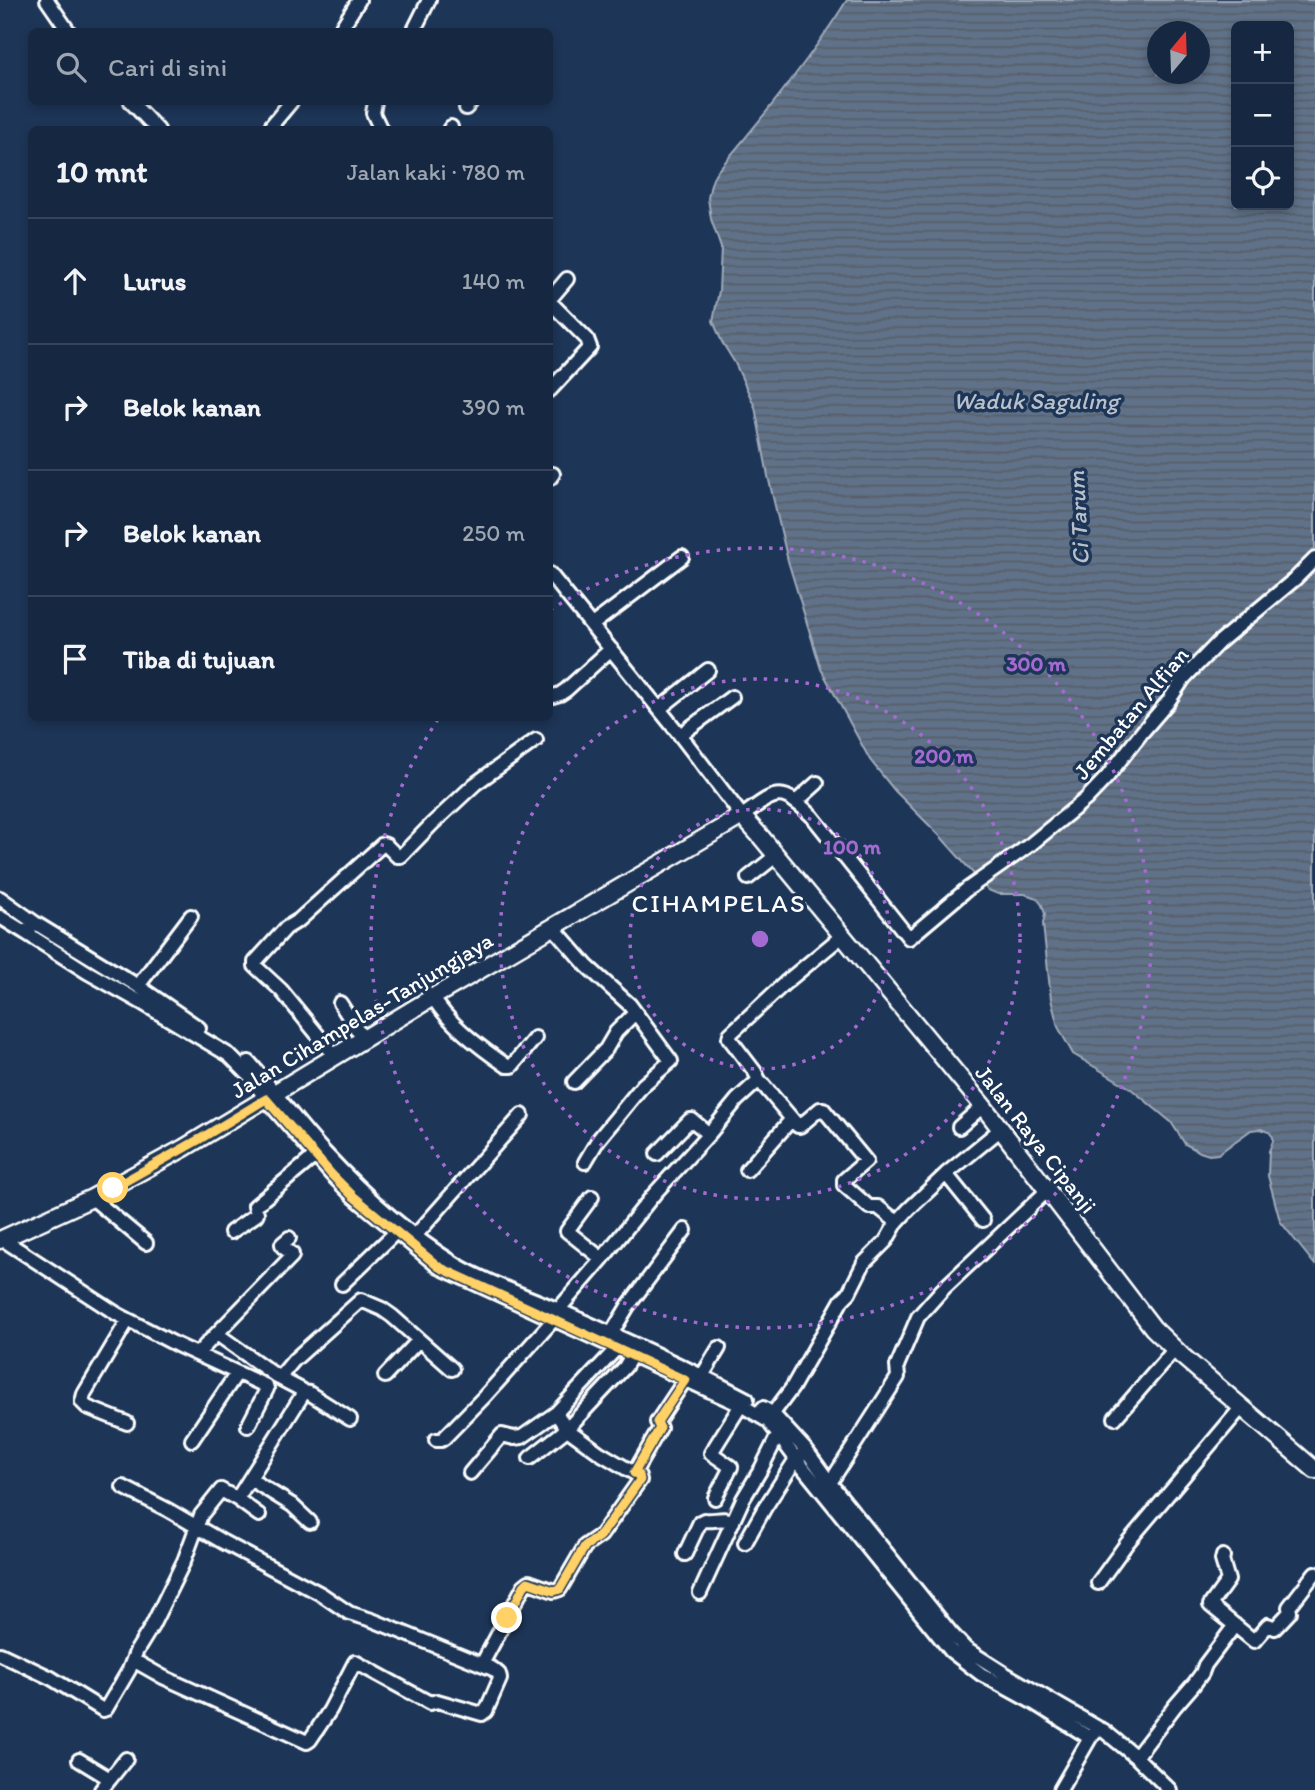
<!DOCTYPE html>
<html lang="id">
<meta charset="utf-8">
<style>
body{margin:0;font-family:Itim,sans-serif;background:#23344c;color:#f1f3f6}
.controls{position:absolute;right:21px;top:21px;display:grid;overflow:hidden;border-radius:10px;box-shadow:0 4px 10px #0003}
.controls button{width:63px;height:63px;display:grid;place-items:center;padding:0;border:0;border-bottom:2px solid #35445a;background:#162841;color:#f1f3f6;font:35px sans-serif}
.compass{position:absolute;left:1147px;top:21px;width:63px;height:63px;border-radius:50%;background:#162841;box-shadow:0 4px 10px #0003;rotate:19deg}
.stop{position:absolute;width:21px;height:21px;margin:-16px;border:5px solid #ffd166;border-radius:50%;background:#fff}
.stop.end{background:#ffd166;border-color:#fff;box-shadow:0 2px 7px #0008}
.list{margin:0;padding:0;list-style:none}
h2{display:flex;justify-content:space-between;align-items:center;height:91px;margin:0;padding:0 28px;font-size:30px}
h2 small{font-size:23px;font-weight:400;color:#9ea6b1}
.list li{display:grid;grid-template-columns:46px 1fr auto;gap:21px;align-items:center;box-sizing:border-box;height:126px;padding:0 28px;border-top:2px solid #35445a}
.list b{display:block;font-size:26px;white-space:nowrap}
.list em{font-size:23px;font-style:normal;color:#9ea6b1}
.icon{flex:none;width:38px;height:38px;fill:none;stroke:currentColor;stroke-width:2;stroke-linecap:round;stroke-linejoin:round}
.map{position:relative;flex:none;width:1315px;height:1790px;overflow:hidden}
.search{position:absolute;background:#162841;box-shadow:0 4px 10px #0003;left:28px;top:28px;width:525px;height:77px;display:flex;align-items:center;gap:18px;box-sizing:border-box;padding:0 24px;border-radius:10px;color:#9ea6b1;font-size:26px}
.panel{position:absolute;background:#162841;box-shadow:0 4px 10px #0003;left:28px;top:126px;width:525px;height:595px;border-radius:10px}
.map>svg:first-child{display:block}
</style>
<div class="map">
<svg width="1315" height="1790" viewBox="0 0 1315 1790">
<defs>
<pattern id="water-rules" width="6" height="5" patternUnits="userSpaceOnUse" patternTransform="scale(1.75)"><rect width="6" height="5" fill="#617289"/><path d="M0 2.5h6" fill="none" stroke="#555d67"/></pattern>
</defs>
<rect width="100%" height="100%" fill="#1d3557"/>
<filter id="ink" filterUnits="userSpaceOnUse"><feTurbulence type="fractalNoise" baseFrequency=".0143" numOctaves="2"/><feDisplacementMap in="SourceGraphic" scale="14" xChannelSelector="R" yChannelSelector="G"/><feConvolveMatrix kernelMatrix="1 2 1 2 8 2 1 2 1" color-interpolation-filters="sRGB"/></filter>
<g filter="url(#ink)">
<!-- water -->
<path fill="url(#water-rules)" stroke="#a0aab8" stroke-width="2" fill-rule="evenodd" d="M 847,0 L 1315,0 L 1315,1265 L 1280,1221 L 1268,1176 L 1269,1151 L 1273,1141 L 1273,1137 L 1269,1132 L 1261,1129 L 1251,1130 L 1218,1154 L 1209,1155 L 1200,1152 L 1185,1144 L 1171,1122 L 1130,1088 L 1073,1054 L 1058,1027 L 1051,999 L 1043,924 L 1045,914 L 1042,905 L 1037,898 L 1025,894 L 998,894 L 988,890 L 941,837 L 895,791 L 870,760 L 821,669 L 788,561 L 768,476 L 755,407 L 735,363 L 722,342 L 713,321 L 719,291 L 721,248 L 711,219 L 708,198 L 711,184 L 715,174 C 762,119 808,62 847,0 ZM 1236,26 L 1289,26 L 1289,205 L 1236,205 ZM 1158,32 L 1200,32 L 1200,74 L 1158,74 Z"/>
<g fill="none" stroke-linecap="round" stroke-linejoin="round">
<defs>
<path id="minor" d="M 47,0 L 69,32
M 339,32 L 359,0
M 413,32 L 429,0
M 131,102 L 158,130
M 375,102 L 373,113 L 381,130
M 466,108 L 471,102
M 271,126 L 291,102
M 449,130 L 451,127
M 550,299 L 567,279
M 550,302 L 587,339 L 590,347 L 550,390
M 550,478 L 553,474
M 550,574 L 680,735 L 742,816 C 775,793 779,784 812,816 L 909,938 L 966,890 L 1031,844 L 1086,799 L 1107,777 L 1143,731 L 1168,702 L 1184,678 L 1218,643 L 1295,579 L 1315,559
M 592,625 L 682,557
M 550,697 L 560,694 L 566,690 L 611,649
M 659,709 L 708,670
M 680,735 L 732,697
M 797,801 L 817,783
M 748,878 L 777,855
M 0,898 L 35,923 L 26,933 L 87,972 L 144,1004 L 229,1055 L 250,1076 L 266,1099 L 332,1175 L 353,1196 L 439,1267 L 741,1405 L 768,1421 L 796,1459 L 951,1651 L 981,1674 L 1034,1703 L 1090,1738 L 1098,1728 L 1103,1730 L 1136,1757 L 1170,1790
M 0,917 L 26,933
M 35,923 L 138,986 L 199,1028
M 553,927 L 587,966 L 630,1005 L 671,1061 L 643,1085 L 598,1140 L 585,1162
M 842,936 L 785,983 L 730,1034 L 729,1038 L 755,1072 L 759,1080 L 798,1126 L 800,1126 L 820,1109 L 823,1109 L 866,1161 L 844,1180 L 844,1185 L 869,1207 L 878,1207 L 897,1222
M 138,986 L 191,916
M 433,997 C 447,1023 482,1049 507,1066 L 512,1066 L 535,1038
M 340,1003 L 363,1039
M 335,1056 L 281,990 L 255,966 L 255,962 L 286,928 L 299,920 L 383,844 L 386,845 L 397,856 L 401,856 L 432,824 L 475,784 L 536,740
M 249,1062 C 274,1091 297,1123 324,1152 C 363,1194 408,1235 457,1265 C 485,1282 524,1295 554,1308 C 619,1337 684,1366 747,1399
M 574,1082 L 606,1049 L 616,1032 L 635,1013
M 959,1127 L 983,1106
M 657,1154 L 690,1120 L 692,1120 L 709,1134
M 747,1170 L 791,1120
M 946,1174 L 983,1220
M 592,1197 L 567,1231 L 602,1259
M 92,1198 L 146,1243
M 231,1232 L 256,1215 L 257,1213 L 255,1206 L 315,1156
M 415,1236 L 522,1115
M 2,1239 L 117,1314 L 177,1345 L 266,1386 L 267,1389 L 248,1426
M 342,1284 L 396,1232
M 558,1310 L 602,1259 L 655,1193 L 709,1134 L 737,1100 L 759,1080
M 217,1334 L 279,1378
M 611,1334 L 628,1306 L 685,1230
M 197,1354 L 292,1256 L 292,1254 L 283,1247 L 282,1244 L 289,1238
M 385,1376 L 419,1340
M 702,1376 L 719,1348
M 303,1392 L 309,1393 L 350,1419
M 763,1408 L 773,1414 L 806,1450 L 830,1483 L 951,1633 L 966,1649 L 1007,1675 L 1098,1728
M 1115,1418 L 1175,1349
M 768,1420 L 792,1388 L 842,1300 L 849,1293 L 864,1263 L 886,1241 L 897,1222 L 909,1209 L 946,1174 L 1001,1129
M 127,1423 L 87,1407 L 82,1402 L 84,1394 L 128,1320
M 192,1440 L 237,1373
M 436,1440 L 441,1440 L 444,1438 L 485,1396 L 556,1317
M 530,1458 L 567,1429 L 556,1413
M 470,1473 L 502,1435 L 514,1438 L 522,1437 L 556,1413 L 617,1348
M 634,1473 L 660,1428 L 657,1422 L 685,1380
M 250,1479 L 292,1505 L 310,1522
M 830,1483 L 898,1377 L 897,1366 L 918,1317 L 942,1290 L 1048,1190
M 123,1487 L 168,1510 L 223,1542 L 321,1594 L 349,1613 L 372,1620 L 493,1669 L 499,1674 L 500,1679 L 486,1711 L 482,1714 L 437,1701 L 430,1703 L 355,1662 L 330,1710 L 310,1740 L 307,1742 L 163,1677 L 133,1660
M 715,1498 L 731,1467 L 711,1453 L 741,1405
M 237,1499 L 259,1515
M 745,1543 L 764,1509 L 796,1459 L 801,1455
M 685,1554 L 700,1522 L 704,1520 C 715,1522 722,1516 733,1522
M 1223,1556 L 1222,1560 L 1228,1580 L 1210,1605 L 1254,1641 L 1268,1625 L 1275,1628 L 1290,1612 L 1289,1607 L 1315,1573
M 1098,1583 L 1127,1543 L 1241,1408
M 700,1593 L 743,1499 L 761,1469 L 778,1435
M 0,1654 L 51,1678 L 103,1710 L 106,1709 L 129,1670 L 136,1652 L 152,1626 L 184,1561 L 201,1515 L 221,1490 L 237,1499 L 303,1394 L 302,1390 L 279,1378 L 294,1360 L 361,1300 L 382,1309 L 392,1316 L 452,1369
M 482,1664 L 524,1586 L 529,1582 L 554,1591 L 560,1589 L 585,1546 L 601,1535 L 640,1480 L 639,1476 L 600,1453 L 567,1429 L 625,1367 L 632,1355
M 1136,1757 L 1175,1706 L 1194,1684 L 1202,1673 L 1205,1665 L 1235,1625
M 79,1760 L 110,1779 L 101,1790
M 110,1779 L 126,1759
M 1060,1790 L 1090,1738"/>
<path id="major" d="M 0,1240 L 92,1198 L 184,1148 L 433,997 L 502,957 L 742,816 L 761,837 L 983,1106 L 1153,1328 L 1182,1356 L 1315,1470"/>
</defs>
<!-- minor casing -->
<use href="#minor" stroke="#fff" stroke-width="18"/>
<!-- major casing -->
<use href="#major" stroke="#fff" stroke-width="21"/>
<!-- minor -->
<use href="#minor" stroke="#1d3557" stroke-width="12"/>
<!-- major -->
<use href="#major" stroke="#1d3557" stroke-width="16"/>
</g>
</g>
<g fill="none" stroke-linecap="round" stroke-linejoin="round" filter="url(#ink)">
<!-- route -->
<path stroke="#ffd166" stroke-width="9" d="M 113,1188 L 200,1139 L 266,1099 L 332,1175 L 353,1196 L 439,1267 L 685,1380 L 657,1422 L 660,1428 L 634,1473 L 639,1475 L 640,1480 L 601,1535 L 585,1546 L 560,1589 L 554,1591 L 528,1582 L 524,1586 L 507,1618"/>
</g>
<!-- distance rings -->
<g fill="none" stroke="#a36bd2" stroke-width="3.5" stroke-dasharray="3.5 7">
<circle cx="760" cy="939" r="130"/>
<circle cx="760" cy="939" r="260"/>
<path d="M550 610A390 390 0 1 1 439 718"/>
</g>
<g text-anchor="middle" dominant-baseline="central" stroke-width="7" stroke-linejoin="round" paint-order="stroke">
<!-- street labels -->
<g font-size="23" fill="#fff" stroke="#1d3557">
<text transform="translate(1131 713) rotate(-50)">Jembatan Alfian</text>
<text transform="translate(362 1015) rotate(-31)">Jalan Cihampelas-Tanjungjaya</text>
<text transform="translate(1036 1139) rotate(52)">Jalan Raya Cipanji</text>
</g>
<!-- water labels -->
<g font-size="24" font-style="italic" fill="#b8c0ca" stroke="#1d3557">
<text x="1036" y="400">Waduk Saguling</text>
<text transform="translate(1078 518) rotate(-93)">Ci Tarum</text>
</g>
<!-- quarter labels -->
<g font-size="26" letter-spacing="2" fill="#fff" stroke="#1d3557">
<text x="719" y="903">CIHAMPELAS</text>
</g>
</g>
<circle cx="760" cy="939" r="10" fill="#a36bd2" stroke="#1d3557" stroke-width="3.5"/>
<g font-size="21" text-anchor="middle" font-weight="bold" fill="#a36bd2" stroke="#1d3557" stroke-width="7" stroke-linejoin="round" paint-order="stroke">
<text x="1036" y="671">300 m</text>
<text x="944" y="763">200 m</text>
<text x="852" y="854">100 m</text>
</g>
</svg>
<div class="controls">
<button>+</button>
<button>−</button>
<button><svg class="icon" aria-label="locate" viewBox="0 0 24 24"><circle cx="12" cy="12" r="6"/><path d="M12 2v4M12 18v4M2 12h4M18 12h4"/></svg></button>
</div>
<svg class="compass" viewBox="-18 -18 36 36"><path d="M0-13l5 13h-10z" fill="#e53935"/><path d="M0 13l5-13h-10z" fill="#9ea6b1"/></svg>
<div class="stop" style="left:113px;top:1188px"></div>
<div class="stop end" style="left:507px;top:1618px"></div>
<div class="search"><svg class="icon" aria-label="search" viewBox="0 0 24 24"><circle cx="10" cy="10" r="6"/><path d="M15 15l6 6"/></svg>Cari di sini</div>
<section class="panel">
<h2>10 mnt<small>Jalan kaki · 780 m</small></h2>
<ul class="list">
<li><svg class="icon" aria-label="ahead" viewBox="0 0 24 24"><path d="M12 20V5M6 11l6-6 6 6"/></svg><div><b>Lurus</b></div><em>140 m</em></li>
<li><svg class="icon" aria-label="right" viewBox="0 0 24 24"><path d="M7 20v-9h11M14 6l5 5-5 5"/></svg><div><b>Belok kanan</b></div><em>390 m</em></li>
<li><svg class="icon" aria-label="right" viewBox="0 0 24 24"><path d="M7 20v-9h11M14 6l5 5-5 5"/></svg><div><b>Belok kanan</b></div><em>250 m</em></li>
<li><svg class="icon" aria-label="arrive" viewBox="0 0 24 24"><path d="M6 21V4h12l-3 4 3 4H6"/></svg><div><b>Tiba di tujuan</b></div></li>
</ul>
</section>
</div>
